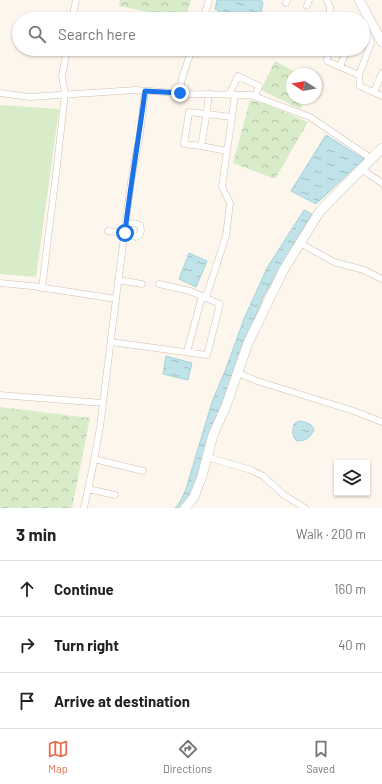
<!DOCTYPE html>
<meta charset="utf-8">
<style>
body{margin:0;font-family:Barlow,sans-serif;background:#f2f2f2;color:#222}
.controls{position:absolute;right:12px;bottom:12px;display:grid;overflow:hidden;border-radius:0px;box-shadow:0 1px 3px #0004}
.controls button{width:36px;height:36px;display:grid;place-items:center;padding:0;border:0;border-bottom:1px solid #e0e0e0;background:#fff;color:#222;font:20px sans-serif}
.compass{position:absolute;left:286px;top:68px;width:36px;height:36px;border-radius:50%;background:#fff;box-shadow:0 1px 3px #0004;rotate:281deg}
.stop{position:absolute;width:12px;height:12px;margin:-9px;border:3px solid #1a73e8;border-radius:50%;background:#fff}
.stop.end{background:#1a73e8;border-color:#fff;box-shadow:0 1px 4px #0008}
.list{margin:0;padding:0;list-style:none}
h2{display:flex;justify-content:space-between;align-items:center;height:52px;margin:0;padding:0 16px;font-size:17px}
h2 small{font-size:13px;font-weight:400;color:#767676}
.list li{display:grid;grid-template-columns:26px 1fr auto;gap:12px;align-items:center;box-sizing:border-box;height:56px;padding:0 16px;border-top:1px solid #e0e0e0}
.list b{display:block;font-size:15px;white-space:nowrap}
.list em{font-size:13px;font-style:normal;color:#767676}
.icon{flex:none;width:22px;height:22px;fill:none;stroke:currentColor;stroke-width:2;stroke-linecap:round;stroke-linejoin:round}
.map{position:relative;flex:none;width:382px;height:508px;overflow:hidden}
.search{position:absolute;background:#fff;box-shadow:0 1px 3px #0004;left:12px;right:12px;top:12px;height:44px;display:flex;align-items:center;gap:10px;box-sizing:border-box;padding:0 14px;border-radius:22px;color:#767676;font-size:15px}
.sheet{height:220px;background:#fff}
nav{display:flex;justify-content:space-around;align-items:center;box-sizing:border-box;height:56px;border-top:1px solid #e0e0e0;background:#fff;font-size:11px;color:#767676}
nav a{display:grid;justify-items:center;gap:2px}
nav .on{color:#e76f51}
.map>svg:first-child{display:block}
</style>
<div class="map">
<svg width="382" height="508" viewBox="0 0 382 508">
<defs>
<pattern id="forest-crowns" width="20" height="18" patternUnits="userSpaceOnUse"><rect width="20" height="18" fill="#d8ecc9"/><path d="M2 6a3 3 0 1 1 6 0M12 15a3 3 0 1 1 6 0" fill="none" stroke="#b4c2a5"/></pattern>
<pattern id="water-ripples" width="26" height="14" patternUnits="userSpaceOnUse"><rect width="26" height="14" fill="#bfe3e8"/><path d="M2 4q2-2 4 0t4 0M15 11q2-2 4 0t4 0" fill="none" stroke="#a0bbbe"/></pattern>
</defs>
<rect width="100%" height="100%" fill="#fdf6ec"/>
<!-- forest -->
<path fill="url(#forest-crowns)" d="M 120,0 L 191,0 L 185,19 L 182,19 L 119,6 Z
M 275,61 L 299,74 L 292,74 L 292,98 L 306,98 L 300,109 L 261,90 Z
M 250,100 L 266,104 L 308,122 L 275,179 L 233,163 Z
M 0,407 L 90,418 L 72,508 L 0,508 Z"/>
<!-- pitch -->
<path fill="#d8ecc9" d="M 0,105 L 59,109 L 36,277 L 0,274 Z"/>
<!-- water -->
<path fill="url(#water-ripples)" stroke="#a5d3da" d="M 217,0 L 261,0 L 263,3 L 260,16 L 258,19 L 233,19 L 215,9 Z
M 326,135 L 364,159 L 316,204 L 291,191 Z
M 304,210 L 312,214 L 263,297 L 227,391 L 189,498 L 180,508 L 175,508 L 180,502 L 186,489 L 212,402 L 225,371 L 244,319 L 267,268 Z
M 189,253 L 207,261 L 196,287 L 179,279 Z
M 166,356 L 192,363 L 188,380 L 163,374 Z
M 299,421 C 305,422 312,423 314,430 C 310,438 306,441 297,441 C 292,437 292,430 294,424 Z"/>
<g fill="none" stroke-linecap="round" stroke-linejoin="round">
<defs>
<path id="street" d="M 327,0 L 330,7 L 329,19
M 286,3 L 287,0
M 307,6 L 309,0
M 72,19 L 76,0
M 203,19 L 209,0
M 328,49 L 327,61 L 359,75 L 360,86 L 382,96
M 340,67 L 347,49
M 359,75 L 371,43 L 369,35 L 364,34
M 374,92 L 382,73
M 0,93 L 29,97 L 136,90 L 190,94 L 251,95 L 310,117 L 372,159
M 180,93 L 182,78 L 192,49
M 229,95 L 238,76 L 259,86 L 255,96
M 232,117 L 235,95
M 201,146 L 227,151 L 232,117 L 189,112 L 184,144 L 201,146 L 206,118 L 209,94
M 361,169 L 382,183
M 108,231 L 125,233 L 136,237 L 140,234 L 141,230 L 140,225 C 135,223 131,222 126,225
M 300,243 L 334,262 L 364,270 L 382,279
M 118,280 L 142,284
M 0,283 L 32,286 L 116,299 L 100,427 L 93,466 L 84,508
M 42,288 L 56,174 L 65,94 L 62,76 L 67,49
M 206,297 L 226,236 L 230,203 L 222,187 L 227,151
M 116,299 L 131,182 L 140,134 L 145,91
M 111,342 L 207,355 L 220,304 L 190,291 L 159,284
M 187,352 L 202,296
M 238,373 L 257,381 L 354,411 L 382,422
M 0,395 L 103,403
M 207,457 L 251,470 L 263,476 L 284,495 L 305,508
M 94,459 L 143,471
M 88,489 L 115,495"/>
<path id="secondary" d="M 359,0 L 382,42
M 185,508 L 194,497 L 202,476 L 213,435 L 226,406 L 248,343 L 284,269 L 320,211 L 382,148"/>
</defs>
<!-- street casing -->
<use href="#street" stroke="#d1beb0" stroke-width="7"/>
<!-- secondary casing -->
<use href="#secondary" stroke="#d6c0b0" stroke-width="10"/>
<!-- street -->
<use href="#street" stroke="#fff" stroke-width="6"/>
<!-- secondary -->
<use href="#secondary" stroke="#fff" stroke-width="9"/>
</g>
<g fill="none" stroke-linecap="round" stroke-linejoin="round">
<!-- route -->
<path stroke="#1a73e8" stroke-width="5" d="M 125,233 C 130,186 139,138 145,91 L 180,93"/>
</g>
</svg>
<div class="controls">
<button><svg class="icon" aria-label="layers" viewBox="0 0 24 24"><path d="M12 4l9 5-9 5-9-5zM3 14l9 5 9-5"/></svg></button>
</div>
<svg class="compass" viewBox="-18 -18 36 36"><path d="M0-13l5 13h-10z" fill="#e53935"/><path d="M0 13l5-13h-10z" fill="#767676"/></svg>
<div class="stop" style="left:125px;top:233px"></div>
<div class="stop end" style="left:180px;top:93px"></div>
<div class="search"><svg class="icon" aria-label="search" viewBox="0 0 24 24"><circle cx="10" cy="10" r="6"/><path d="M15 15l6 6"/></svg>Search here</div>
</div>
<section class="sheet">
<h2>3 min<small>Walk · 200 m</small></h2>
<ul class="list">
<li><svg class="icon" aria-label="ahead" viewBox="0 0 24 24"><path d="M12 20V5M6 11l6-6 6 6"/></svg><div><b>Continue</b></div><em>160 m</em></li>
<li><svg class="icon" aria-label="right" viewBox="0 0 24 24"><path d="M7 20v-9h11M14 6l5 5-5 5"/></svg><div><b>Turn right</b></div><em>40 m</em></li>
<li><svg class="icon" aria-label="arrive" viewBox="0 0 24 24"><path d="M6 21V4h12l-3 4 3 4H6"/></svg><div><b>Arrive at destination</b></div></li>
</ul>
</section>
<nav>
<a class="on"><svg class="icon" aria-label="map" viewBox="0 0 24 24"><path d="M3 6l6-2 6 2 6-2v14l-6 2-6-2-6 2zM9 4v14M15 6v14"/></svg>Map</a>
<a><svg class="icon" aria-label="directions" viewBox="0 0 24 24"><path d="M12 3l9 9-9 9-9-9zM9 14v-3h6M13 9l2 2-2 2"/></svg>Directions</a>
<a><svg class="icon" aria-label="saved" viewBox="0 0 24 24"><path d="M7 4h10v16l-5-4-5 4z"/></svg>Saved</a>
</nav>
